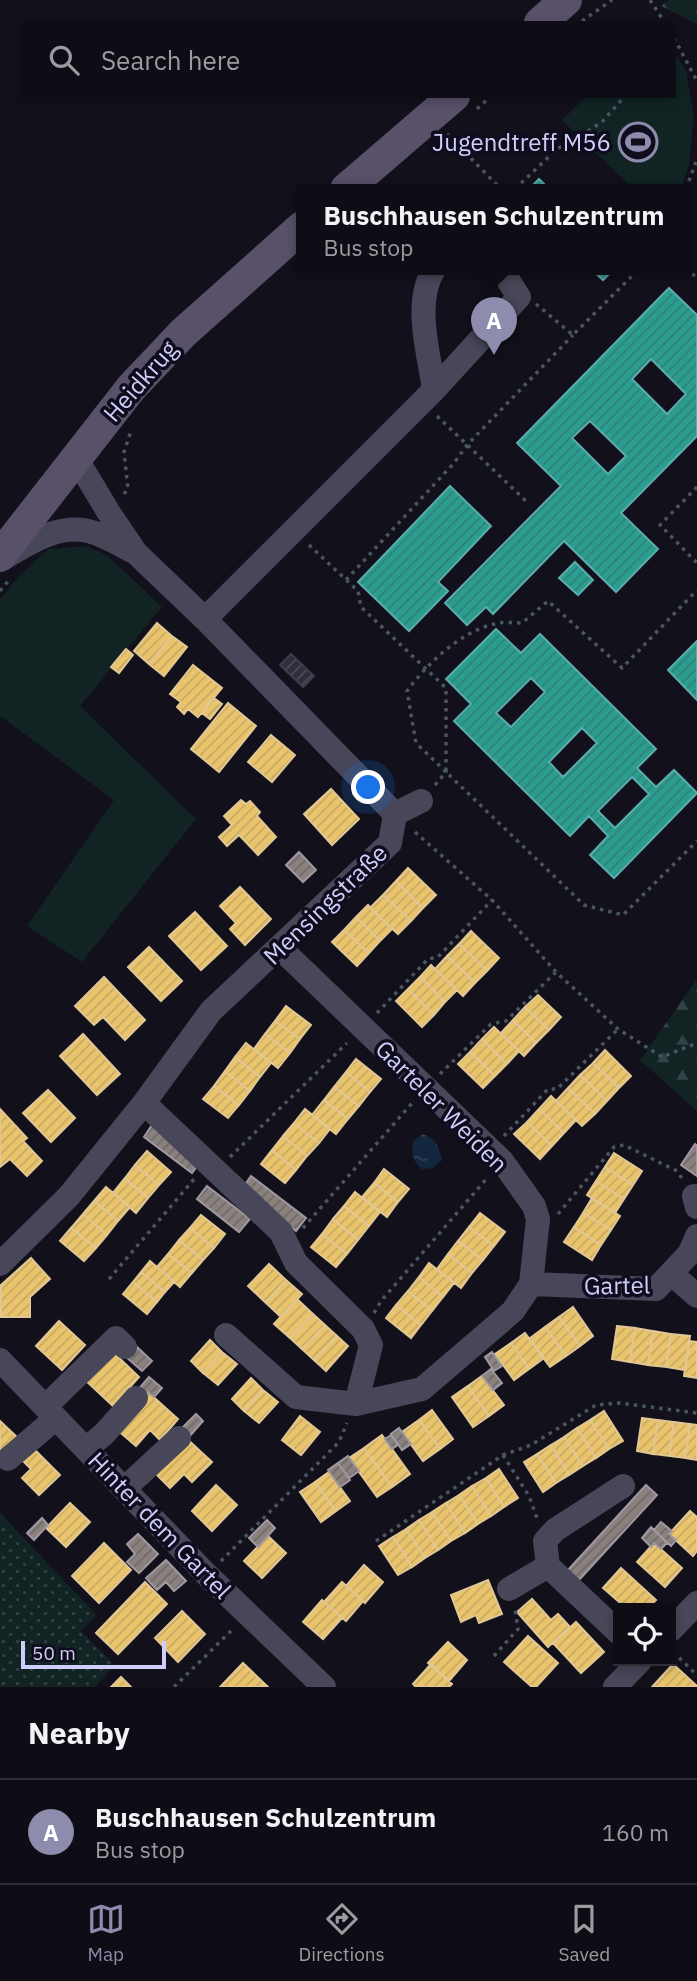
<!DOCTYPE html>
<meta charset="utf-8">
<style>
body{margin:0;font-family:"IBM Plex Sans",sans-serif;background:#17151d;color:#f1f3f6}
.controls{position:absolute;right:21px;bottom:21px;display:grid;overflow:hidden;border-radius:0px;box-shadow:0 4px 10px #0003}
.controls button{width:63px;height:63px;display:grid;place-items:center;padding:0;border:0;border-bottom:2px solid #2e2c34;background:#0e0c14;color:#f1f3f6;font:35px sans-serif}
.scale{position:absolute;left:21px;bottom:18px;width:145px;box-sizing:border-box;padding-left:7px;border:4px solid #cfcefa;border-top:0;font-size:19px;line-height:24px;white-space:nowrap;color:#cfcefa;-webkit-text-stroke:5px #0f0d1d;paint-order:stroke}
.you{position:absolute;left:369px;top:788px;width:24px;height:24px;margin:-18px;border:5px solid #fff;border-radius:50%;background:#1a73e8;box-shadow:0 0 0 10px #1a73e833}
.badge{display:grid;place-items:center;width:46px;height:46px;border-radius:50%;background:#8d8cac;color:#fff;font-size:23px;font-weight:700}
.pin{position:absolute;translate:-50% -58px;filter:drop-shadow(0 2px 4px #0008)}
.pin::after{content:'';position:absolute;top:37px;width:24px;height:21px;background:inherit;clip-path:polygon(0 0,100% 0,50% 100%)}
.popup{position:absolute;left:296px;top:184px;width:396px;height:91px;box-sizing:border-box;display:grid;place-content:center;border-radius:0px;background:#0e0c14;filter:drop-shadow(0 2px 5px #0005);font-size:23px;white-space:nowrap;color:#9b9ba0}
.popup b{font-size:26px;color:#f1f3f6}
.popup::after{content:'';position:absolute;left:50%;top:100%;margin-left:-14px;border:14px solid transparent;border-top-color:#0e0c14}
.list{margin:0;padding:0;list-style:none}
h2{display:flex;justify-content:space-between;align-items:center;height:91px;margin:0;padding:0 28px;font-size:30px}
h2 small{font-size:23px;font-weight:400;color:#9b9ba0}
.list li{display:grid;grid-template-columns:46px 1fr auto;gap:21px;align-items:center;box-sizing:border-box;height:105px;padding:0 28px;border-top:2px solid #2e2c34}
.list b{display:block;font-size:26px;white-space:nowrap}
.list p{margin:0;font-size:23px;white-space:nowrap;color:#9b9ba0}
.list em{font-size:23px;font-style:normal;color:#9b9ba0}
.icon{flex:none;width:38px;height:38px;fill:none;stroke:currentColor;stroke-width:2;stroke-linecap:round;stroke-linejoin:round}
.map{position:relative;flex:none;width:697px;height:1687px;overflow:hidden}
.search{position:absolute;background:#0e0c14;box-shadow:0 4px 10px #0003;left:21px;right:21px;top:21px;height:77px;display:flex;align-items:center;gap:18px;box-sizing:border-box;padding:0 24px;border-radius:0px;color:#9b9ba0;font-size:26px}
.sheet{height:196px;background:#0e0c14}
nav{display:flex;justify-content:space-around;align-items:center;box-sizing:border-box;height:98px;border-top:2px solid #2e2c34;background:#0e0c14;font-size:19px;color:#9b9ba0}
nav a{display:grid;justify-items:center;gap:4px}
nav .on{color:#8d8cac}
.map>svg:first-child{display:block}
</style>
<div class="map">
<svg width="697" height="1687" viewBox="0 0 697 1687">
<defs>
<pattern id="forest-firs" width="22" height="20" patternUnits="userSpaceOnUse" patternTransform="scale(1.75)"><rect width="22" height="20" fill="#112323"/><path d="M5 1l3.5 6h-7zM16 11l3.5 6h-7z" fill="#334244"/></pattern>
<pattern id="garden-dots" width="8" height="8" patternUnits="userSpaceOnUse" patternTransform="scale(1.75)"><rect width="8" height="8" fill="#112323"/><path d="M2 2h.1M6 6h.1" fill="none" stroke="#334244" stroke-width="1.8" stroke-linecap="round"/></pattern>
<pattern id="water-ripples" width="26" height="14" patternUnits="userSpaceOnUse" patternTransform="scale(1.75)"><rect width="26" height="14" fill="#12263d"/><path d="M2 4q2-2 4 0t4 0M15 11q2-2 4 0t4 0" fill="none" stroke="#33445a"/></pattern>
<pattern id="homes-hatch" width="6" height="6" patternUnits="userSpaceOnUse" patternTransform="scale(1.75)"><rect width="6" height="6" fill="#e9c46a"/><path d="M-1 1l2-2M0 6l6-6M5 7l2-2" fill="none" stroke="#c7a964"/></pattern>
<pattern id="schools-hatch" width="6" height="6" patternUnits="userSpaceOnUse" patternTransform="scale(1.75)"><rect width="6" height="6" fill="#2a9d8f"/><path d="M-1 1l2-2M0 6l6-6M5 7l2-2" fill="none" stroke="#30807b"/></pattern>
<pattern id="industry-hatch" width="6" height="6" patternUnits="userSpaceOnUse" patternTransform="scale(1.75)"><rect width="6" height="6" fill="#8a817c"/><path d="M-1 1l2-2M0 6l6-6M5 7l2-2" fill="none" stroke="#6f6a6b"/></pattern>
<pattern id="building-hatch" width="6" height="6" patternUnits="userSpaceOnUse" patternTransform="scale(1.75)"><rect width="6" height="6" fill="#302e3c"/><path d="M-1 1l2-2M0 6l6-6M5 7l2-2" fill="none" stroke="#4d4b59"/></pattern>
</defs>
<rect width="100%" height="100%" fill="#12101a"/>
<!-- green -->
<path fill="#112323" d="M 674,52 L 686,71 L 694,116 L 689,165 L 681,189 L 633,189 L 562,120 L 587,96 L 674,96 Z
M 86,546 L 107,555 L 162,607 L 80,706 L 196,819 L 82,962 L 27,926 L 114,800 L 0,716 L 0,599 L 18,577 L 48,549 Z"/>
<!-- forest -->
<path fill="url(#forest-firs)" d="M 669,0 L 697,0 L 697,24 L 661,6 Z
M 697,979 L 697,1111 L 640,1060 Z"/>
<!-- garden -->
<path fill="url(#garden-dots)" d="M 0,1513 L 97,1615 L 81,1631 L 115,1665 L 95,1687 L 0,1687 Z"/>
<!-- water -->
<path fill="url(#water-ripples)" d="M 423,1134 C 436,1139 439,1147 442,1160 L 433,1168 L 421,1169 C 412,1159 410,1153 414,1140 Z"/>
<!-- homes -->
<path fill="url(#homes-hatch)" stroke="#e1c795" stroke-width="2" d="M 157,623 L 172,636 L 149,664 L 134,651 Z
M 172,636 L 187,647 L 164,676 L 149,664 Z
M 126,649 L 133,655 L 119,673 L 111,667 Z
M 193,665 L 222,688 L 198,717 L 188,709 L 184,714 L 177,707 L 181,702 L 170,694 Z
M 214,698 L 222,704 L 210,719 L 202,713 Z
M 228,703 L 256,726 L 219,772 L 191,749 Z
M 271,735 L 295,755 L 272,782 L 248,762 Z
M 331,789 L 359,819 L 332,845 L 304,814 Z
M 241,800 L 246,804 L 250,801 L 260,812 L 257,816 L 276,837 L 258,855 L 239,835 L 227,846 L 219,837 L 232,825 L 224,816 Z
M 408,868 L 436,895 L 423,908 L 396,881 Z
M 396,881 L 423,908 L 411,921 L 383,895 Z
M 240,887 L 271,919 L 245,945 L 230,929 L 236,923 L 220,906 Z
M 383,895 L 411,921 L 398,934 L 370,908 Z
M 368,905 L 392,929 L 380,941 L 356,917 Z
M 195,912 L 227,946 L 201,970 L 169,936 Z
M 356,917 L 380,941 L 369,953 L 344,930 Z
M 344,930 L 369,953 L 357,966 L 332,942 Z
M 471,931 L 499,958 L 487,971 L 459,944 Z
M 459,944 L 487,971 L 475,983 L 447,956 Z
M 149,947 L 182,981 L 161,1001 L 128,967 Z
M 447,956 L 475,983 L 463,996 L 435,969 Z
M 431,965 L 457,990 L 445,1002 L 420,977 Z
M 104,977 L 145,1020 L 125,1040 L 103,1017 L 94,1025 L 75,1006 Z
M 420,977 L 445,1002 L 434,1015 L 408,989 Z
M 408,989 L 434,1015 L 422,1027 L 396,1001 Z
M 538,995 L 561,1017 L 549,1030 L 525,1007 Z
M 286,1006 L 311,1025 L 300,1039 L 275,1021 Z
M 525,1007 L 549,1030 L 536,1043 L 513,1020 Z
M 513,1020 L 536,1043 L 524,1056 L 501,1033 Z
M 275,1021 L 300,1039 L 290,1053 L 265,1034 Z
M 494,1027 L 519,1051 L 507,1064 L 482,1039 Z
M 83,1034 L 120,1074 L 97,1095 L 60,1056 Z
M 265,1034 L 290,1053 L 278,1068 L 254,1049 Z
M 482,1039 L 507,1064 L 495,1076 L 470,1052 Z
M 246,1043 L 271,1063 L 260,1077 L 235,1057 Z
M 605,1050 L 631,1076 L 619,1088 L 593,1063 Z
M 470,1052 L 495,1076 L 483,1088 L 458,1064 Z
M 235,1057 L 260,1077 L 250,1091 L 225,1071 Z
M 356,1059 L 381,1079 L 370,1092 L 346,1072 Z
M 593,1063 L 619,1088 L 607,1101 L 580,1075 Z
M 225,1071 L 250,1091 L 239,1105 L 214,1086 Z
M 346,1072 L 370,1092 L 359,1106 L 334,1087 Z
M 580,1075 L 607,1101 L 595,1114 L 568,1088 Z
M 214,1086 L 239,1105 L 228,1118 L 203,1099 Z
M 334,1087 L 359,1106 L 348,1119 L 324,1100 Z
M 568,1088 L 595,1114 L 582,1126 L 556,1101 Z
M 48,1090 L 75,1118 L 51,1142 L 23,1113 Z
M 551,1096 L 576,1120 L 564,1133 L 539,1109 Z
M 324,1100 L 348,1119 L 336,1134 L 312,1115 Z
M 0,1109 L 27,1138 L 23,1141 L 42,1161 L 27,1176 L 10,1159 L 0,1167 Z
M 305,1109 L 330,1129 L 319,1143 L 294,1123 Z
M 539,1109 L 564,1133 L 552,1146 L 527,1122 Z
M 527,1122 L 552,1146 L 540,1159 L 514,1134 Z
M 294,1123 L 319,1143 L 307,1156 L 283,1136 Z
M 283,1136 L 307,1156 L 296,1170 L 272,1150 Z
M 272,1150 L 296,1170 L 285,1183 L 261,1164 Z
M 147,1151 L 171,1172 L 159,1185 L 135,1165 Z
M 614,1153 L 642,1171 L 633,1185 L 605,1167 Z
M 135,1165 L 159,1185 L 148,1198 L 125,1178 Z
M 605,1167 L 633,1185 L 624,1199 L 596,1181 Z
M 384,1169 L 409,1189 L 398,1202 L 374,1183 Z
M 125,1178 L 148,1198 L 136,1213 L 113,1193 Z
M 596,1181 L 624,1199 L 615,1213 L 587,1195 Z
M 374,1183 L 398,1202 L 387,1217 L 362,1197 Z
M 106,1187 L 130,1207 L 118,1221 L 94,1201 Z
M 355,1192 L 380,1212 L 369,1226 L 344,1206 Z
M 592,1198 L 620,1216 L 611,1230 L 583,1213 Z
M 94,1201 L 118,1221 L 107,1235 L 83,1214 Z
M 344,1206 L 369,1226 L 358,1240 L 333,1219 Z
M 480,1213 L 505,1232 L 494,1246 L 469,1227 Z
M 583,1213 L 611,1230 L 601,1245 L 574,1227 Z
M 83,1214 L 107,1235 L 96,1248 L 71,1228 Z
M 201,1215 L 225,1234 L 214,1248 L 190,1228 Z
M 333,1219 L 358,1240 L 347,1254 L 322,1234 Z
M 469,1227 L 494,1246 L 483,1260 L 458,1241 Z
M 574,1227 L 601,1245 L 592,1260 L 564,1242 Z
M 71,1228 L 96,1248 L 84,1261 L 60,1241 Z
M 190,1228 L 214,1248 L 203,1260 L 179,1240 Z
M 322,1234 L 347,1254 L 336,1267 L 311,1247 Z
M 179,1240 L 203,1260 L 192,1273 L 168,1254 Z
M 458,1241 L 483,1260 L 472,1273 L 448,1254 Z
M 168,1254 L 192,1273 L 180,1287 L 157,1267 Z
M 448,1254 L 472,1273 L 461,1288 L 437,1269 Z
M 31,1258 L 50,1279 L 30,1297 L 30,1317 L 1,1317 L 1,1285 Z
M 150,1261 L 174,1282 L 165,1292 L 141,1272 Z
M 429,1263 L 454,1283 L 443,1297 L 419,1277 Z
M 269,1264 L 286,1280 L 266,1303 L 248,1286 Z
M 141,1272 L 165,1292 L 157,1302 L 133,1282 Z
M 419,1277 L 443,1297 L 432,1311 L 408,1291 Z
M 286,1280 L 302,1294 L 281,1317 L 266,1303 Z
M 133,1282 L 157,1302 L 147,1314 L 123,1294 Z
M 408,1291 L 432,1311 L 421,1325 L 396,1305 Z
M 297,1299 L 313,1314 L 290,1338 L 274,1324 Z
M 396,1305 L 421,1325 L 411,1338 L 386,1318 Z
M 573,1307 L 593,1336 L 580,1346 L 559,1317 Z
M 313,1314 L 325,1325 L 302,1349 L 290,1338 Z
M 559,1317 L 580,1346 L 566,1356 L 545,1327 Z
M 59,1321 L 85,1345 L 62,1370 L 36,1346 Z
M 325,1325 L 337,1336 L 314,1360 L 302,1349 Z
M 617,1326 L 635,1328 L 630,1362 L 612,1359 Z
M 545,1327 L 566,1356 L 550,1367 L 529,1339 Z
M 635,1328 L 653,1331 L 648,1365 L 630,1362 Z
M 653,1331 L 671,1334 L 666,1367 L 648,1365 Z
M 525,1333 L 544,1358 L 529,1369 L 511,1343 Z
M 671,1334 L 690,1336 L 685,1370 L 666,1367 Z
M 337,1336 L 348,1346 L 326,1371 L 314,1360 Z
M 210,1340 L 222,1352 L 203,1373 L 191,1361 Z
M 689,1341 L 697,1342 L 697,1378 L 684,1376 Z
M 511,1343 L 529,1369 L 514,1380 L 495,1354 Z
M 111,1350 L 139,1377 L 113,1406 L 84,1379 Z
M 222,1352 L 237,1364 L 218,1385 L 203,1373 Z
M 482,1376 L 504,1405 L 489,1416 L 468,1386 Z
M 251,1378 L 263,1390 L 244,1411 L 232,1399 Z
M 468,1386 L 489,1416 L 473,1427 L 452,1397 Z
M 263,1390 L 278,1402 L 259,1423 L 244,1411 Z
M 148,1392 L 178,1419 L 160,1440 L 150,1430 L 136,1446 L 115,1428 Z
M 432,1410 L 453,1439 L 440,1449 L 419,1420 Z
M 604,1411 L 623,1441 L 609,1449 L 590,1420 Z
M 300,1416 L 320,1432 L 301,1455 L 282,1440 Z
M 642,1418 L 658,1420 L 653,1454 L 637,1451 Z
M 419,1420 L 440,1449 L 423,1461 L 402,1432 Z
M 590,1420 L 609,1449 L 596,1458 L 577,1428 Z
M 658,1420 L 674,1422 L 669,1456 L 653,1454 Z
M 0,1421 L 20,1440 L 0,1456 Z
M 674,1422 L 690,1424 L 685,1458 L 669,1456 Z
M 690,1424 L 697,1425 L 697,1460 L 685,1458 Z
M 577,1428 L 596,1458 L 583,1466 L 564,1437 Z
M 382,1435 L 410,1474 L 392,1487 L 364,1448 Z
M 185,1437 L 212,1462 L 192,1482 L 184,1474 L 170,1488 L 153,1471 Z
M 564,1437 L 583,1466 L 569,1475 L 551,1445 Z
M 551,1445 L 569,1475 L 556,1483 L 537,1454 Z
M 32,1447 L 60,1475 L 39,1495 L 22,1478 L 31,1469 L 20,1458 Z
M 364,1448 L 392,1487 L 377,1497 L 349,1458 Z
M 537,1454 L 556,1483 L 543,1492 L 524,1462 Z
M 499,1469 L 518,1498 L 504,1507 L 486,1478 Z
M 329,1472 L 350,1501 L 336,1511 L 315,1482 Z
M 486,1478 L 504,1507 L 491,1516 L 472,1486 Z
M 315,1482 L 336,1511 L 321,1522 L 300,1492 Z
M 216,1485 L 237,1505 L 212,1531 L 192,1511 Z
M 472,1486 L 491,1516 L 478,1524 L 459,1495 Z
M 459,1495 L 478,1524 L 465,1533 L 446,1503 Z
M 70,1503 L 90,1522 L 66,1547 L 46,1528 Z
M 446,1503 L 465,1533 L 451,1541 L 432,1512 Z
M 690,1511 L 697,1517 L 697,1551 L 693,1556 L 669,1534 Z
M 432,1512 L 451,1541 L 438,1550 L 419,1520 Z
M 419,1520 L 438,1550 L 425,1558 L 406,1529 Z
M 406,1529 L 425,1558 L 412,1567 L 393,1537 Z
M 268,1536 L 286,1553 L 262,1578 L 244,1561 Z
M 393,1537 L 412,1567 L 398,1575 L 379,1546 Z
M 104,1543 L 131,1570 L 99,1603 L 72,1576 Z
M 654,1543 L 682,1568 L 665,1587 L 637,1562 Z
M 364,1565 L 383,1582 L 365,1603 L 346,1586 Z
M 621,1568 L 656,1600 L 648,1608 L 626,1608 L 603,1588 Z
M 488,1580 L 502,1614 L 479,1623 L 476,1615 L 461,1622 L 451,1595 Z
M 145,1582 L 167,1604 L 118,1654 L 96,1633 Z
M 342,1582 L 363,1601 L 346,1621 L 324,1602 Z
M 532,1599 L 551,1620 L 558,1614 L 570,1627 L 548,1647 L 517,1612 Z
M 322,1600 L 342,1618 L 323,1639 L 303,1622 Z
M 182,1611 L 205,1634 L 178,1662 L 155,1638 Z
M 576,1622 L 604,1652 L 581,1673 L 553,1643 Z
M 528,1636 L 558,1663 L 536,1687 L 532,1687 L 504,1662 Z
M 448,1642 L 467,1660 L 449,1681 L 428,1663 Z
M 243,1663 L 268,1687 L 220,1687 Z
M 431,1664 L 452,1684 L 449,1687 L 416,1687 L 413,1684 Z
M 673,1664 L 697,1686 L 697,1687 L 652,1687 Z
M 121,1677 L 131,1687 L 111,1687 Z"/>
<!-- schools -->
<path fill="url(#schools-hatch)" stroke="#5cacaf" stroke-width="2" fill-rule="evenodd" d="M 539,179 L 549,189 L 529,189 Z
M 591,269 L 614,269 L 603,280 Z
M 669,288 L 697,315 L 697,436 L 621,513 L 658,549 L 616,592 L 564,541 L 493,614 L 486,607 L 467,625 L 445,603 L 561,486 L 517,443 ZM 651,359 L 686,394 L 667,414 L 632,379 ZM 590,421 L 626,456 L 608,474 L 572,438 Z
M 450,486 L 491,526 L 438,582 L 448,591 L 409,631 L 358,582 Z
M 575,562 L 593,580 L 578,595 L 559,578 Z
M 496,629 L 521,653 L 540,634 L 656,749 L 637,768 L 656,787 L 674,770 L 697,793 L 614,878 L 590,855 L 608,836 L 589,816 L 570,836 L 454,721 L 471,704 L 446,679 ZM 531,678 L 545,692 L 511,727 L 496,713 ZM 582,728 L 597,743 L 563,777 L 549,762 ZM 632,777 L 649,794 L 615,828 L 598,811 Z
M 697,641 L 697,700 L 668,670 Z"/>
<!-- industry -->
<path fill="url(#industry-hatch)" stroke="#9f98a2" stroke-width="2" d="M 299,852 L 316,870 L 303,882 L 286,865 Z
M 152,1125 L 200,1162 L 192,1173 L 144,1137 Z
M 695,1144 L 697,1146 L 697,1176 L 681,1165 Z
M 251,1176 L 306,1218 L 296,1231 L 242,1189 Z
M 207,1186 L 250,1219 L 239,1232 L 197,1199 Z
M 136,1346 L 152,1361 L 142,1371 L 126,1357 Z
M 492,1352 L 502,1366 L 494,1371 L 485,1357 Z
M 491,1369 L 502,1383 L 493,1390 L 482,1376 Z
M 149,1377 L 162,1388 L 154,1397 L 148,1392 L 142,1398 L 136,1392 Z
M 196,1414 L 203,1421 L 189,1437 L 181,1429 Z
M 399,1428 L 411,1444 L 402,1450 L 391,1434 Z
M 391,1435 L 398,1445 L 392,1449 L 385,1439 Z
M 348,1456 L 359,1471 L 349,1478 L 338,1463 Z
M 338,1463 L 350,1480 L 340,1487 L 328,1470 Z
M 646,1485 L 657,1495 L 579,1580 L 568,1570 Z
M 42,1518 L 48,1525 L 34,1540 L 27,1533 Z
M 267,1520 L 275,1528 L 258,1547 L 249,1538 Z
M 661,1522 L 672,1531 L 669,1534 L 676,1540 L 671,1546 L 654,1530 Z
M 651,1527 L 667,1543 L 661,1549 L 654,1543 L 651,1547 L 642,1538 Z
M 138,1534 L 158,1554 L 139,1573 L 127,1562 L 135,1554 L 127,1544 Z
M 166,1560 L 186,1581 L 174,1591 L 166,1582 L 157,1590 L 146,1578 Z"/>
<!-- building -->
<path fill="url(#building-hatch)" stroke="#3e3c4d" stroke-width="2" d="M 291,654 L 314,676 L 303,687 L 280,665 Z"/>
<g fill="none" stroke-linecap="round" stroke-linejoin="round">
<!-- path -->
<path stroke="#485660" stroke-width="3.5" stroke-dasharray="3.5 5" stroke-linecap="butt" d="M 650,0 L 665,23
M 582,21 L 612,0
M 674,38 L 697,81
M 477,109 L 491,96
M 447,134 L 501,189
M 515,189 L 557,149 L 601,123 L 625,96
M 686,189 L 697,159
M 686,268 L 697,278
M 536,304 L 573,335 L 639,269
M 437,416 L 527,502
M 697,487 L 660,525 L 697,563
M 124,494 L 128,489 L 124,452 L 131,431
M 309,545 L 358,591 L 361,607 L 446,688 L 446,772 L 584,905 L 623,915 L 697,841
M 346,580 L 454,463 L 467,445 L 573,335
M 0,591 L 10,579
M 435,785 L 446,772 L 416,743 L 407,691 C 427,664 460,632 494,624 C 502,621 514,623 522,623 L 548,601 L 622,668 L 697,590
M 415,832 L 492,900 L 556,972 L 618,1029 L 662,1057 L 697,1043
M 377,1013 L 428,959 L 438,957 L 492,900
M 440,1074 L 491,1024 L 506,1021 L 556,972
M 504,1136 L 548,1089 L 557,1089 L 618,1029
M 230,1157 L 347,1043
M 558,1214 L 614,1147 L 624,1145 L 677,1171 L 683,1180
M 303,1228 L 413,1102
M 109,1279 L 195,1178
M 374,1313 L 381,1301 L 488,1177
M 503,1455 L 529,1496 L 537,1518
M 376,1541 L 503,1455 L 531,1445 L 596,1405 L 619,1403 L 697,1413
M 221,1561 L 339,1442 L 347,1423
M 673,1652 L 697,1675
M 494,1656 L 518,1629 L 515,1609
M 174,1687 L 234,1628"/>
<!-- minor -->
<path stroke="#474759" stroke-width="24" d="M 434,390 C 429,353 413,303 434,269
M 4,558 C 30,542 63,521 95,533 C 109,538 122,546 134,552
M 205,619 L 434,390 L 519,297 L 501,269
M 395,814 L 421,801
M 144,1103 L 281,1232 L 296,1263 L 363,1329 L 371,1345 L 356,1404
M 694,1196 L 697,1207
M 0,1264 L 69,1196 L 144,1103 L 211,1011 L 390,843 L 395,814 L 205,619 L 136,553 L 109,513 L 76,458
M 672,1274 L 697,1296
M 531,1284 L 656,1289 L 689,1254 L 697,1236
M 226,1335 L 296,1397 L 356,1404 L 422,1389 L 513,1311 L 531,1284 L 538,1219 L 534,1206 L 502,1161 L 280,948
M 0,1360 L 207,1575 L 324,1687
M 45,1407 L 116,1338 L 125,1347
M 86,1449 L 104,1434 L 136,1398
M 8,1459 L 56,1418
M 124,1489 L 179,1438
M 548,1566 L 618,1632
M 509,1589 L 548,1566 L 545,1541 L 555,1530 L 623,1486
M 671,1630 L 697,1603
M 615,1687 L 640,1661"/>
<!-- major -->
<path stroke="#59516a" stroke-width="32" d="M 540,23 L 566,0
M 346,189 L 454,96
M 0,556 L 131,388 L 183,333 L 302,227"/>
</g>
<!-- icons -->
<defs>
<symbol id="stadium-ring" viewBox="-11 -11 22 22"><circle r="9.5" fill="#0f0d1d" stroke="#8d8cac" stroke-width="1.5"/><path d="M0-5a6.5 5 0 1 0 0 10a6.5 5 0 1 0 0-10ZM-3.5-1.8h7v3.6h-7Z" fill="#8d8cac"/></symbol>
</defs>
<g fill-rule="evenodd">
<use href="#stadium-ring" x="616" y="120" width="44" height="44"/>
</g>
<g text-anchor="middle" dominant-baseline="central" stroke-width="7" stroke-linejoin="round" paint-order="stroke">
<!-- poi labels -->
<g font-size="24" fill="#cfcefa" stroke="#0f0d1d" text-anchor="end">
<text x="611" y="142">Jugendtreff M56</text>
</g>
<!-- street labels -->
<g font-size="24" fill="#cfcefa" stroke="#0f0d1d">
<text transform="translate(140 381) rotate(-49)">Heidkrug</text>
<text transform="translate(325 904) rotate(-44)">Mensingstraße</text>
<text transform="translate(442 1106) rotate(45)">Garteler Weiden</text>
<text transform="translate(617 1285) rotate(-1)">Gartel</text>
<text transform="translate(160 1525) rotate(46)">Hinter dem Gartel</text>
</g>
</g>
</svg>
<div class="controls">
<button><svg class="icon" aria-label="locate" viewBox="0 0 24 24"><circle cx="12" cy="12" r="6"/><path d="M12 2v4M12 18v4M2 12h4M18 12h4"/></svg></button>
</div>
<div class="scale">50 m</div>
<div class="you"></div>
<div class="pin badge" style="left:494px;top:355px">A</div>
<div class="popup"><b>Buschhausen Schulzentrum</b>Bus stop</div>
<div class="search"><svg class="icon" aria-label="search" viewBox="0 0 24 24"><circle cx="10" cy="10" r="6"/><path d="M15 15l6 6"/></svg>Search here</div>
</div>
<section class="sheet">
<h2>Nearby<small></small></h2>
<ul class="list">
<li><span class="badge">A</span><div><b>Buschhausen Schulzentrum</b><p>Bus stop</p></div><em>160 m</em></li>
</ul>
</section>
<nav>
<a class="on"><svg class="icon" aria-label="map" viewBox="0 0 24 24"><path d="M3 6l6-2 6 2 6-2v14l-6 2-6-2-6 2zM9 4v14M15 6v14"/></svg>Map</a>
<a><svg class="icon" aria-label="directions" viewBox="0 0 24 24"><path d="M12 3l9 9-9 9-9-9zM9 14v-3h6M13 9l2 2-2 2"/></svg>Directions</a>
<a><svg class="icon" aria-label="saved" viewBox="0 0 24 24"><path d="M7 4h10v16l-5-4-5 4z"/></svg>Saved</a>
</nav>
